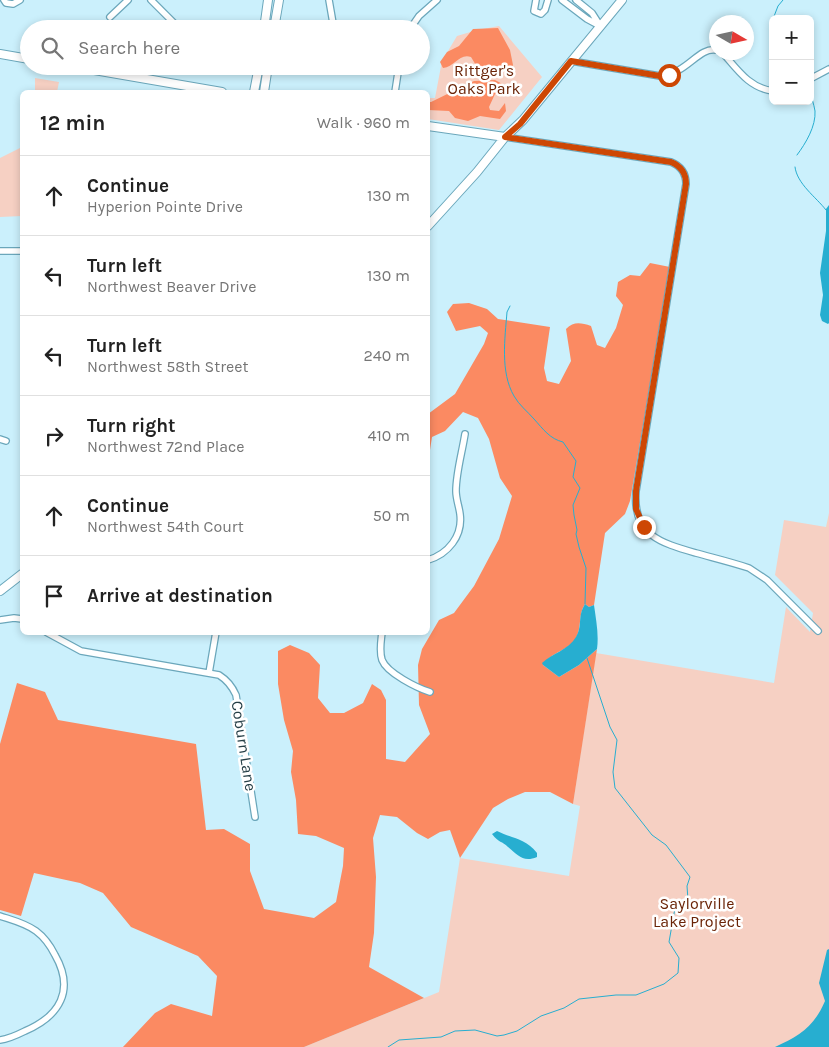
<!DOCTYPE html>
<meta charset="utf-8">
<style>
body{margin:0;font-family:Karla,sans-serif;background:#f2f2f2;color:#222}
.controls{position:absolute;right:15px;top:15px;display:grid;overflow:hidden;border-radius:8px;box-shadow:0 2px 8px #0003}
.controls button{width:45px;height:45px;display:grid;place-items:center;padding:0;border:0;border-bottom:1px solid #e0e0e0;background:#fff;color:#222;font:25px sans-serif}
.compass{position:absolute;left:709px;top:15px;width:45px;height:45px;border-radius:50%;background:#fff;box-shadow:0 2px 8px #0003;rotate:99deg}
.stop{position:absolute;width:15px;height:15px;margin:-11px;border:4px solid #cd4704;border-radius:50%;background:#fff}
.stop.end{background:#cd4704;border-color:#fff;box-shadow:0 1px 5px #0008}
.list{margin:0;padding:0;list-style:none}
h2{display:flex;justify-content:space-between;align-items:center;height:65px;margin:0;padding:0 20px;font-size:21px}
h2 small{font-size:16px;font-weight:400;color:#767676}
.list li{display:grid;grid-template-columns:32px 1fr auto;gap:15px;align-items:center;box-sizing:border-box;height:80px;padding:0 20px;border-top:1px solid #e0e0e0}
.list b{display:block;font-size:19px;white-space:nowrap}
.list p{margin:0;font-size:16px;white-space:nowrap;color:#767676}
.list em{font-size:16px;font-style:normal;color:#767676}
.icon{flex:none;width:28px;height:28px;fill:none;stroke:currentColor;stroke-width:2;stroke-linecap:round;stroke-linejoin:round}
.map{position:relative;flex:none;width:829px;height:1047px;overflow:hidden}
.search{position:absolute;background:#fff;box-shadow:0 2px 8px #0003;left:20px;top:20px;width:410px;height:55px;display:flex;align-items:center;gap:12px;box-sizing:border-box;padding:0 18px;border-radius:28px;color:#767676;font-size:19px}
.panel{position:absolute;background:#fff;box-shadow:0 2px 8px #0003;left:20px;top:90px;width:410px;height:545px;border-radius:8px}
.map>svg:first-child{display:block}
</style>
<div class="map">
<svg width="829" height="1047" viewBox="0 0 829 1047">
<rect width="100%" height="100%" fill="#cbf0fc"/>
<!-- green -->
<path fill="#f6d0c3" d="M 499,26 L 542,77 L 499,130 L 428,119 L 428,98 L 435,98 L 442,61 L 457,36 L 477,30 Z
M 35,78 L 59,82 L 57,92 L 35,92 Z
M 22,147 L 22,216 L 0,217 L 0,158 Z
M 829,513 L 829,1047 L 304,1047 L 439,992 L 460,858 L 569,876 L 580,806 L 573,804 L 596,653 L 774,683 L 786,607 L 810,632 L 813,613 L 775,575 L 784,520 L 826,527 Z"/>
<!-- forest -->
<path fill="#fb8a62" d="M 498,28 L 510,50 L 513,65 L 511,69 L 486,74 L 480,72 L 471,57 C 459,53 455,67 443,68 L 440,62 L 447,52 L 459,46 L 473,29 Z
M 495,80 L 506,86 L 505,91 L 495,94 L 489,107 L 490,110 L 499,111 L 505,103 L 506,111 L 500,119 L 480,116 L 468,121 L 455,118 L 449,111 L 428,110 L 428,102 L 431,102 L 474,81 Z
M 650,263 L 670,267 L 630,501 L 625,514 L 605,533 L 594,605 L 589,607 L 585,604 C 578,614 582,627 576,638 C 568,651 551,652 543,665 L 559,677 L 579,665 L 597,649 L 573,804 L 550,792 L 525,792 L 508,799 L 493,808 L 460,858 L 450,830 L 440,832 L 428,839 L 417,833 L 397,817 L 380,815 L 373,838 L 376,877 L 374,933 L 369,967 L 424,998 L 304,1047 L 123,1047 L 155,1013 L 171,1004 L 212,1016 L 217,976 L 198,956 L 131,927 L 103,893 L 80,883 L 34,873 L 21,916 L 0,910 L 0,744 L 17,683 L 45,692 L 58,720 L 196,744 L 206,830 L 224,829 L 250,844 L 250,871 L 264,909 L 314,918 L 336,902 L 343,866 L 344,848 L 316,836 L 298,834 L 296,800 L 291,772 L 293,751 L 284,720 L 278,684 L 278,651 L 290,645 L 309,653 L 320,665 L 318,698 L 330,713 L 344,713 L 363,703 L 372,684 L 381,690 L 386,700 L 386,759 L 405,762 L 430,734 L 419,705 L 418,665 L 422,649 L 439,620 L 454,613 L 474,586 L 499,539 L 512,496 L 500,478 L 489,439 L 478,418 L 463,412 L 445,431 L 432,437 L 428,463 L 428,414 L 455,394 L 484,344 L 488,333 L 480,326 L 456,331 L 447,312 L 453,304 L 469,303 L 487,309 L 498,319 L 550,327 L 544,368 L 547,381 L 559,384 L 571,361 L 566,329 C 574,321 581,323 591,326 L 597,345 L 605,348 L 616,328 L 623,305 L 616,296 L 618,282 L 630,275 L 640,276 Z"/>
<!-- water -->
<path fill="#27aed0" d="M 829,205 L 829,323 L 828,324 L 822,321 L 820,315 L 823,295 L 820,273 L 826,231 L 826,209 Z
M 585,604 L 589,607 L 594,605 C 596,620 599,634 597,649 L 579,665 L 559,677 L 543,665 L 542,663 C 553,653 568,650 576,637 C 583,625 577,617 585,604 Z
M 497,831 C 513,839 525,838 537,853 L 537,857 C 523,863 518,855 508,847 C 502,841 499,843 492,834 Z
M 829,949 L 829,1047 L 775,1047 C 799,1036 814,1027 825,1001 L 819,983 L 827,950 Z"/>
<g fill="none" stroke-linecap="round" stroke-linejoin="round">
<!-- stream -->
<path stroke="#27aed0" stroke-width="1" d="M 773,19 L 778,6 L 783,0
M 797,155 C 806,143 816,126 815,111 C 814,104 811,97 810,91
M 795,167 C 797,184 816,197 826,210
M 510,306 L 507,312 C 505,338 500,372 514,396 C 519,405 527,411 534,419 C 543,429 550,439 563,442 L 576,461 L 573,477 L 580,488 L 573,505 L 574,515 L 577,530 L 576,534 L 579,547 L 586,568 L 585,604
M 388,1047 L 399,1040 L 441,1037 L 455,1031 L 475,1030 L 497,1036 L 504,1035 L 517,1031 L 541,1016 L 564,1008 L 579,999 L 616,995 L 636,995 L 664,984 L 678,973 L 679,958 L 669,942 L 675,908 L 688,900 L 687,886 L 690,877 L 666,845 L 652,835 L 615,788 L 613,772 L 617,740 L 610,727 L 587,658"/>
<defs>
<path id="street" d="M 4,0 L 6,3 L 13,4 L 20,0
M 151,0 L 180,29
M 329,0 L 334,29
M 536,0 L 534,11 L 541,14 L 545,10 L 548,0
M 562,0 L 587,19 L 600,26
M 576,0 L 592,13 L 599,24
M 110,17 L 128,0
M 410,29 L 419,16 L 437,0
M 722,52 C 737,69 749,88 773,91
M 571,61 L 660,76 C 687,74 698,47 716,50
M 810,79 L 829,69
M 395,92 L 399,66
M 505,137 L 671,162 C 681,166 686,173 686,184 L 636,491 C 632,535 661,543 696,553 C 714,558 731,562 749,568 L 767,580 L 818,631
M 0,251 L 22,251
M 0,439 L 6,441
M 428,560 C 448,554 463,536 460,514 C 459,506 456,499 456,491 C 456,473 462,453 465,434
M 0,620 L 14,618 L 22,619
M 46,632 L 81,651 L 219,675 C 227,680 232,686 236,695 L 255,817
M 382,632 C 381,642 379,651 382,660 C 387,673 417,688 430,692
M 209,673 L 216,632
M 0,916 C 12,920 25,923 36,931 C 44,937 50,945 55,955 C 75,990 60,1016 25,1031 C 17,1035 9,1039 0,1040"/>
<path id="secondary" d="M 264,29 L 268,0
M 274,29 L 279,0
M 0,54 L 29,59
M 71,66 L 222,92
M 254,92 L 259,66
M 264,92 L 268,66
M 428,126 L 505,137
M 428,226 L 477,172 L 505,137 L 523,120 L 622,0
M 0,591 L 22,574"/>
</defs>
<!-- street casing -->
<use href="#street" stroke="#6ba7bb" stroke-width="8"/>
<!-- secondary casing -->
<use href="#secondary" stroke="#6ba7bb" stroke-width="10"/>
<!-- street -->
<use href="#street" stroke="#fff" stroke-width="5.5"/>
<!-- secondary -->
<use href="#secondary" stroke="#fff" stroke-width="8"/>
</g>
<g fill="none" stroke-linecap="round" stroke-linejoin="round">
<!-- route -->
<path stroke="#cd4704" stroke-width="6" d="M 644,527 L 636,509 L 636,491 L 686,184 C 686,173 681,166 671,162 L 505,137 L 520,124 L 571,61 L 660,76 L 669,75"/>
</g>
<g text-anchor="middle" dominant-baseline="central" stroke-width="5" stroke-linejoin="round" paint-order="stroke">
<!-- park labels -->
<g font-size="16" fill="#6a2407" stroke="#fff">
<text x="484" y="70">Rittger's<tspan x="484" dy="18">Oaks Park</tspan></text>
<text x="697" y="903">Saylorville<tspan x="697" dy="18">Lake Project</tspan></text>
</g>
<!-- street labels -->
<g font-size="16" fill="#253f47" stroke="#fff">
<text transform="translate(244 746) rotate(81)">Coburn Lane</text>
</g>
</g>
</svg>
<div class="controls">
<button>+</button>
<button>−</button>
</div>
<svg class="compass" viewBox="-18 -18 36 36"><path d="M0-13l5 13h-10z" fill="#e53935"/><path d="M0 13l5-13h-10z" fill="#767676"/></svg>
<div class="stop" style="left:669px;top:75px"></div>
<div class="stop end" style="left:644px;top:527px"></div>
<div class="search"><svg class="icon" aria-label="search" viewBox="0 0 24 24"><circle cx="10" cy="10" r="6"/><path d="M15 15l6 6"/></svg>Search here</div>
<section class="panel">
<h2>12 min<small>Walk · 960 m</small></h2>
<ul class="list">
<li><svg class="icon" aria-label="ahead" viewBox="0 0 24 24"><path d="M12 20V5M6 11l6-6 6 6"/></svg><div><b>Continue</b><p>Hyperion Pointe Drive</p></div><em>130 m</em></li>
<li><svg class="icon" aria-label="left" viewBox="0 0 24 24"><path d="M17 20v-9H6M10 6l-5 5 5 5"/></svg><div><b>Turn left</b><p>Northwest Beaver Drive</p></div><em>130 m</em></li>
<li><svg class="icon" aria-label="left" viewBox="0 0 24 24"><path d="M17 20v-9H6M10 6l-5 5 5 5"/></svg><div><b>Turn left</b><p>Northwest 58th Street</p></div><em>240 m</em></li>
<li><svg class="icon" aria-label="right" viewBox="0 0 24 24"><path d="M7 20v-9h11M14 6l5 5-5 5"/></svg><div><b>Turn right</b><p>Northwest 72nd Place</p></div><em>410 m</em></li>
<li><svg class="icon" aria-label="ahead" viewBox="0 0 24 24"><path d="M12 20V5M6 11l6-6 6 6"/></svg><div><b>Continue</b><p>Northwest 54th Court</p></div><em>50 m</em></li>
<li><svg class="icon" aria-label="arrive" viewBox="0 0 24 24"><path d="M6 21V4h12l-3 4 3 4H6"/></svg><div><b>Arrive at destination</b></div></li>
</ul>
</section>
</div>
